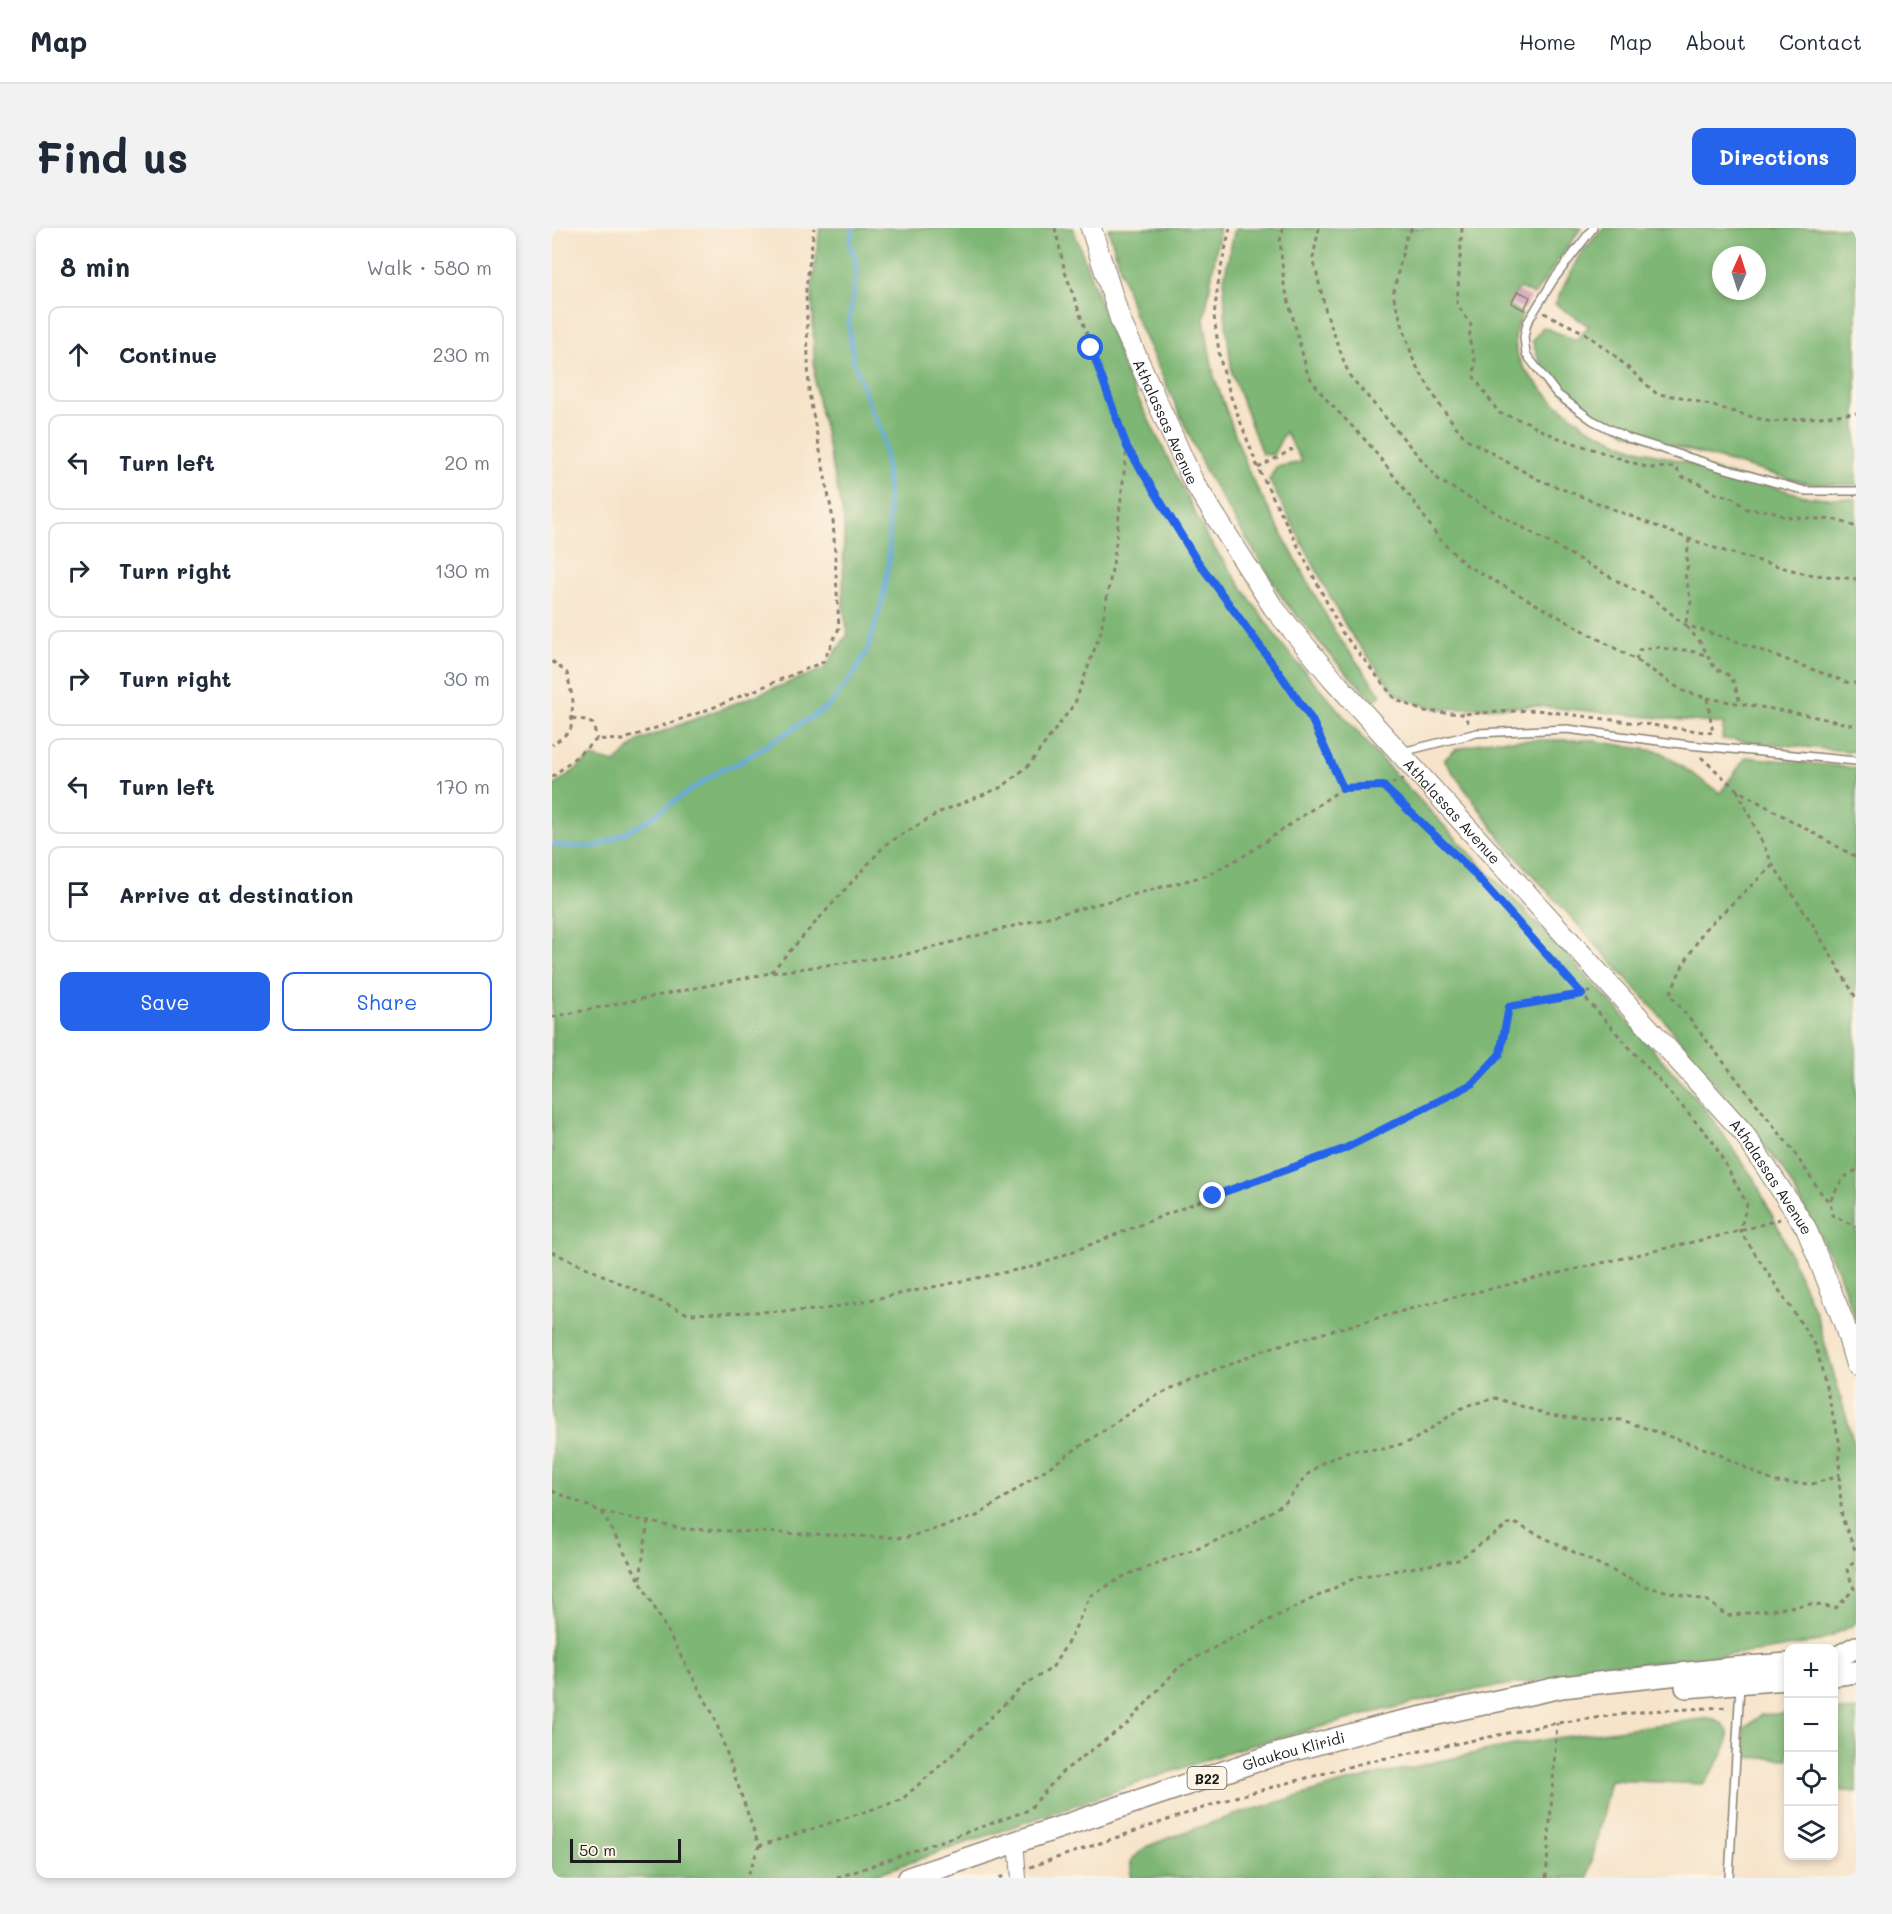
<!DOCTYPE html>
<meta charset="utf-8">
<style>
body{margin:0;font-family:Mali,sans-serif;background:#f2f2f3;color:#1f2937}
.controls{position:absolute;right:18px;bottom:18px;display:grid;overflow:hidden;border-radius:12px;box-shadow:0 3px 9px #0003}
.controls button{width:54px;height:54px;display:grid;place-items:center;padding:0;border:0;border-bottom:2px solid #e0e1e3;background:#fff;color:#1f2937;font:30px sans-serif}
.compass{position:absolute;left:1160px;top:18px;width:54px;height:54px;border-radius:50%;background:#fff;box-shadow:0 3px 9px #0003;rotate:3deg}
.scale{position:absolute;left:18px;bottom:15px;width:111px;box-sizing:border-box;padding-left:6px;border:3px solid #1c1c1c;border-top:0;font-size:16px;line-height:21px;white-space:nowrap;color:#1c1c1c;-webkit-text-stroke:4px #fcf5e5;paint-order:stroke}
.stop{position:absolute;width:18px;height:18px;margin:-14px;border:4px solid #2563eb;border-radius:50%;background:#fff}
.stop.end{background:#2563eb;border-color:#fff;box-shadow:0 2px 6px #0008}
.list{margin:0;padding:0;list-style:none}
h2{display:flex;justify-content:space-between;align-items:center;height:78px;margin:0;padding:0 24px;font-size:26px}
h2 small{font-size:20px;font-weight:400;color:#747a83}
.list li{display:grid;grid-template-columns:39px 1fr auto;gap:18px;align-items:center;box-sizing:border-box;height:96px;margin:0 12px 12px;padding:0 12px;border:2px solid #e0e1e3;border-radius:12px}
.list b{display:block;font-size:22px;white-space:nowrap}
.list em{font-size:20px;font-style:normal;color:#747a83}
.actions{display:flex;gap:12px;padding:18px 24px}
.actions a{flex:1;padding:14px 0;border:2px solid #2563eb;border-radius:12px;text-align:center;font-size:21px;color:#2563eb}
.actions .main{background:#2563eb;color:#fff}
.icon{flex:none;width:33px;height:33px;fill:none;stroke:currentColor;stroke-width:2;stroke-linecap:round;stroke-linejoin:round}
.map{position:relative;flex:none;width:1304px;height:1650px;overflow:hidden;border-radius:12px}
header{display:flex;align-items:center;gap:36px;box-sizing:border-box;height:84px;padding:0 30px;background:#fff;border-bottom:2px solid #e0e1e3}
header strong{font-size:28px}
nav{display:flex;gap:33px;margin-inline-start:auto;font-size:21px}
.intro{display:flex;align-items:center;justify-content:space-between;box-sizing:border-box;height:144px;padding:0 36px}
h1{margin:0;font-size:42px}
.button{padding:15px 27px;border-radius:12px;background:#2563eb;color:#fff;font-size:21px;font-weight:700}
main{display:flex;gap:36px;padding:0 36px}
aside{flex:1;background:#fff;border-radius:12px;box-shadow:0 3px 9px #0003}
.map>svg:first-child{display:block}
</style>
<header>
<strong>Map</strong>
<nav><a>Home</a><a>Map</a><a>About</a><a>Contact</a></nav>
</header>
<div class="intro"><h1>Find us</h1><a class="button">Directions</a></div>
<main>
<aside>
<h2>8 min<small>Walk · 580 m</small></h2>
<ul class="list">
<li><svg class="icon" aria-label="ahead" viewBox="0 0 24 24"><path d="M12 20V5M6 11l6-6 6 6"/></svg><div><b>Continue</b></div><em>230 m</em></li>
<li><svg class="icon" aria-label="left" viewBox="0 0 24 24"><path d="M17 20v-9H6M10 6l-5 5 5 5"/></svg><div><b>Turn left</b></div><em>20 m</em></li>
<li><svg class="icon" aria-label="right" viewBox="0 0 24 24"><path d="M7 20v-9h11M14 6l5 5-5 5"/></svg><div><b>Turn right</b></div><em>130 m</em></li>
<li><svg class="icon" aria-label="right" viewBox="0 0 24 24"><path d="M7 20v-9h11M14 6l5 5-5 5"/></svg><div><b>Turn right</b></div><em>30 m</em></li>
<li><svg class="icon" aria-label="left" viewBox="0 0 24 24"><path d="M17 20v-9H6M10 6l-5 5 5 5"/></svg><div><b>Turn left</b></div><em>170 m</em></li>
<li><svg class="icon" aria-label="arrive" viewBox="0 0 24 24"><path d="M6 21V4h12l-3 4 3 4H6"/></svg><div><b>Arrive at destination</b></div></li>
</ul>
<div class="actions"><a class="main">Save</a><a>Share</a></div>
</aside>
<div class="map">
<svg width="1304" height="1650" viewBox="0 0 1304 1650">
<rect width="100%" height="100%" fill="#fcf5e5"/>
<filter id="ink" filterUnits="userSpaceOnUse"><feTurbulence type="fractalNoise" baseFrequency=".0167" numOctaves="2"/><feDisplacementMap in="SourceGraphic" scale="12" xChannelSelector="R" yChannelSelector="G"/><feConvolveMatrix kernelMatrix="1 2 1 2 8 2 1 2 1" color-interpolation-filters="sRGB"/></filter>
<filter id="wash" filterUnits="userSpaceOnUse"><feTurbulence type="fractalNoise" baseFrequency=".008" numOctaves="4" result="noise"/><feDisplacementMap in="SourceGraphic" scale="24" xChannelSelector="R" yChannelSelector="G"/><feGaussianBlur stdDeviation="1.35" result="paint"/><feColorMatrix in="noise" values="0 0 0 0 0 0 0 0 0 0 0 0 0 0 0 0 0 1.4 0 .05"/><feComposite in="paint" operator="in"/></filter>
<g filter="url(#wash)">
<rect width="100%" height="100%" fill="#f6e3c9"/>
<!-- forest -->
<path fill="#7eb674" stroke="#4d6948" stroke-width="1.5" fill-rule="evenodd" d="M 268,0 L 521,0 L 574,146 L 656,311 L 731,418 L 828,530 L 1060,775 L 1154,882 L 1202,951 L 1229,1005 L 1265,1089 L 1304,1222 L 1304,1394 L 1302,1397 L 1268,1413 L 1212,1423 L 1096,1435 L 903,1465 L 828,1483 L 682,1522 L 313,1650 L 0,1650 L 0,559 L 40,529 L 63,535 L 86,513 L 272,441 L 296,406 L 291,378 L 292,291 L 263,158 L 260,62 Z
M 556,0 L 668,0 L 652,92 L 662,149 L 698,247 L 783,404 L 829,467 L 822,473 L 788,438 L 733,374 L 655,246 L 582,86 Z
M 683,0 L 1029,0 L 982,67 L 968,60 L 955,76 L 970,86 L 963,105 L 964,125 L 973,142 L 1001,173 L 1035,199 L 1075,218 L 1257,269 L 1304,271 L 1304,524 L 1170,511 L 1171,496 L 985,478 L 888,481 L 870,477 L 844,466 L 796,402 L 717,252 L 724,239 L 750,234 L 733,204 L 721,227 L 710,226 L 680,146 L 673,87 L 672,50 Z
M 1052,0 L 1304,0 L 1304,257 L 1256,256 L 1075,205 L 1037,184 L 1009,163 L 990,140 L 980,113 L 991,99 L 1024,112 L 1037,98 L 1003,76 L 1028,26 ZM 1169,27 L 1205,27 L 1205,63 L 1169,63 Z
M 938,512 L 1038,512 L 1109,524 L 1168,565 L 1194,529 L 1304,540 L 1304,1095 L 1286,1042 L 1230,940 L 1111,791 L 952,615 L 892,532 L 903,522 Z
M 1304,1482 L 1304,1564 L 1282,1562 L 1282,1483 Z
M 1236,1485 L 1236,1531 L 1190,1529 L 1192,1501 L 1209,1487 Z
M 1158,1490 C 1162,1492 1167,1494 1171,1496 C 1188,1510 1160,1542 1152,1556 L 1058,1552 L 1036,1650 L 579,1650 L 579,1632 L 594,1619 L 619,1609 L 682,1587 L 795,1554 L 941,1521 L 1003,1510 Z"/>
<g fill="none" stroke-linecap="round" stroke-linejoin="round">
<!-- stream -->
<path stroke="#66aadb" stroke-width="4.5" d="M 0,616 L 22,619 L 47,618 L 88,597 L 170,541 L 185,536 L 277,478 L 302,446 L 316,421 L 332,366 L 337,332 L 337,292 L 335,247 L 331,207 L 318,179 L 301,131 L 297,94 L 304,48 L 304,35 L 298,16 L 301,0"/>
</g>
<g id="blocks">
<!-- building -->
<path fill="#cb94ad" d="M 966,63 L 978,69 L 972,82 L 959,75 Z"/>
</g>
</g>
<g filter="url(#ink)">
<use href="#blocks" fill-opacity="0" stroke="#898072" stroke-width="1.5"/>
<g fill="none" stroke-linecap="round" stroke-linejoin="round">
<defs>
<path id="lane" d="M 1041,0 L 1002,51 L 975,95 L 972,109 L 974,126 L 1005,166 L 1040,192 L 1076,210 L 1167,239 L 1254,263 L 1304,263
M 850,524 L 925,505 L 1015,501 L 1137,517 L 1304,533
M 1177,1650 L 1188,1458"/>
<path id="street" d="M 464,1613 L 467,1650"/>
<g id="secondary">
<path id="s1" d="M 539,0 L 569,94 L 641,253 L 721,379 L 780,450 L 1191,904 L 1254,1000 L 1292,1095 L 1304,1137"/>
</g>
<g id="primary">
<path d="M 1282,1431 L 1304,1419"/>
<path d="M 1282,1447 L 1304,1444"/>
<path d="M 1134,1459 L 1236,1451"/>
<path id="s2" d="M 357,1650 L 719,1528 L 839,1496 L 1010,1459 L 1181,1440 L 1236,1436"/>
</g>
</defs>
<!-- lane casing -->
<use href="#lane" stroke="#898072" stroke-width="10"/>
<!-- street casing -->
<use href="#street" stroke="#898072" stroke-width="16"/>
<!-- secondary casing -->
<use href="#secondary" stroke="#898072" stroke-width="22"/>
<!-- primary casing -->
<use href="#primary" stroke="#898072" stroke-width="24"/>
<!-- path -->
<path stroke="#898072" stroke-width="3" stroke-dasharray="4.5 4.5" stroke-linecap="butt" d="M 503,0 L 513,44 L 575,219 L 642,328 L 726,443 L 760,492 L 791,560
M 678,0 L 667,49 L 662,88 L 668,131 L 679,169 L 706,240 L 790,404 L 843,471 L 871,483 L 910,486 L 918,496
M 731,0 L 728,13 L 732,56 L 756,147 L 773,170 L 816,215 L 860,271 L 888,312 L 914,337 L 1084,432 L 1131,463 L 1155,470 L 1161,505 L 984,482 L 910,486
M 767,0 L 761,30 L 774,84 L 797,147 L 888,253 L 1078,360 L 1099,369 L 1133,397 L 1178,411 L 1297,455 L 1304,455
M 860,0 L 854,10 L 841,67 L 862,134 L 889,179 L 913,210 L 985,251 L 1137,311 L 1169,322 L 1254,346 L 1304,351
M 910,0 L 905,76 L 919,97 L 917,111 L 923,132 L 922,149 L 947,185 L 978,195 L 984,200 L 1007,210 L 1097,240 L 1123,239 L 1130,249 L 1145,254 L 1162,265 L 1181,270 L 1195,281 L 1220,283 L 1233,289 L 1286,292 L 1304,299
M 992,85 L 1033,105 L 1062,127 L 1105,166 L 1129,169 L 1219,194 L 1304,185
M 706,240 L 741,221
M 1137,311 L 1135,329 L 1136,337 L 1133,346 L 1139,374 L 1133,397 L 1149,415 L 1163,441 C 1184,447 1182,456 1188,475
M 1084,432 L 1087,422 L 1106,419 L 1121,422 L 1135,422 L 1154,427
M 0,433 L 15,445 L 21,473 L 19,500 L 12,508 L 0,517
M 1155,470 L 1255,487 L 1304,498
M 20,490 L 33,492 L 41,496 L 45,511
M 1149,529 L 1185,562 L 1304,629
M 0,549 L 45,511 L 70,512 L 160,480 L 271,434 L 287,400 L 281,291 L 257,165 L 254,61 L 262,0
M 1185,562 L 1221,637 L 1261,697 L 1304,770
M 1221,637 L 1152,702 L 1129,741 L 1118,766 L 1239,920 L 1272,969 L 1278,973
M 219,744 L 334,616 L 388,584 L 450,559 L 476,538 L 523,475 L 549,403 L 562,330 L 575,219
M 0,789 L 218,745 L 355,726 L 656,647 L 695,626 L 791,560 L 831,558 L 852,551
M 1304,942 L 1291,950 L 1278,973 L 1280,987 L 1304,999
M 0,1024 L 136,1086 L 268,1082 L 484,1038 L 661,968 L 792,921 L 920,856 L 948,826 L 957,779 L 1042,763
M 1287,1248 L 1290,1290 L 1304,1324
M 0,1263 L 50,1284 L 132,1301 L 353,1310 L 425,1288 L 601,1169 L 714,1121 L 894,1071 L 1188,1003 L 1228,991
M 50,1284 L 162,1488 L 207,1618 L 195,1650
M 88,1351 L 96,1293
M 207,1618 L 349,1572 L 398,1529 L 471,1458 L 500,1440 L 519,1409 L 538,1368 L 574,1347 L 687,1304 L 734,1274 L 755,1247 L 770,1235 L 799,1222 L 831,1221 L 860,1213 L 913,1178 L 944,1170 L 997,1187 L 1031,1191 L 1070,1192 L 1162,1224 L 1223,1254 L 1260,1256 L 1287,1248 L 1288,1216 L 1264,1118 L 1188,1003 L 1195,976 L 1160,912 L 919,642 L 831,558
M 478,1639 L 683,1569 L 815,1534 L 1005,1495 L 1096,1483 L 1176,1479
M 285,1650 L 477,1582 L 509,1545 L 576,1495 L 627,1439 L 680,1410 L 805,1349 L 906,1332 L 960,1294 L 1092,1358 L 1156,1373 L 1175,1388 L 1259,1376 L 1284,1380 L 1302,1361 L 1295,1342 L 1304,1330
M 447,1650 L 455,1647
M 994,1650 L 1005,1495"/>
<!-- lane -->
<use href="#lane" stroke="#fff" stroke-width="7"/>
<!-- street -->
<use href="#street" stroke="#fff" stroke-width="14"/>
<!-- secondary -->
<use href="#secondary" stroke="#fff" stroke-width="20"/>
<!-- primary -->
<use href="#primary" stroke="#fff" stroke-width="21"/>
</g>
</g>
<g fill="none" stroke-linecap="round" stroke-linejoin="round" filter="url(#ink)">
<!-- route -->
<path stroke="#2563eb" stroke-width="8" d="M 539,120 L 575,219 L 642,328 L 726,443 L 760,492 L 791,560 L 831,558 L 919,642 L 1030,766 L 957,779 L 948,826 L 920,856 L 792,921 L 661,968"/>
</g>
<g text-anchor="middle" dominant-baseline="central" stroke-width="6" stroke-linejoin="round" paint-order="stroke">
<!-- shield labels -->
<rect fill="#fcf5e5" stroke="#5f5d58" stroke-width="1.5" x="635.5" y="1539" width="39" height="22" rx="4.5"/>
<g font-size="14" font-weight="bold" fill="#1c1c1c">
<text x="655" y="1550">B22</text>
</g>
<!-- street labels -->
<g font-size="15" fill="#1c1c1c" stroke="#fcf5e5">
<text stroke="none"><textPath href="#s1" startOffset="208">Athalassas Avenue</textPath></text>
<text stroke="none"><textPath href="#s1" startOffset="694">Athalassas Avenue</textPath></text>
<text stroke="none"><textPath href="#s1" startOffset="1180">Athalassas Avenue</textPath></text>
<text stroke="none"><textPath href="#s2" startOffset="405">Glaukou Kliridi</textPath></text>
</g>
</g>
</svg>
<div class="controls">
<button>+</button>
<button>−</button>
<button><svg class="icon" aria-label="locate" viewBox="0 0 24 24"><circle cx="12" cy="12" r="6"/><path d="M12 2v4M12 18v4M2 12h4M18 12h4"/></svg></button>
<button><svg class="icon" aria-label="layers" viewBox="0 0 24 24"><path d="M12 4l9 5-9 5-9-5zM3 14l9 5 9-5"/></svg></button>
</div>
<svg class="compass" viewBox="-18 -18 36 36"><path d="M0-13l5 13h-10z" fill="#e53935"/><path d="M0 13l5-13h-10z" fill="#747a83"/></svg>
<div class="scale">50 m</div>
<div class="stop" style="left:539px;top:120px"></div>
<div class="stop end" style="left:661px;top:968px"></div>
</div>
</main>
